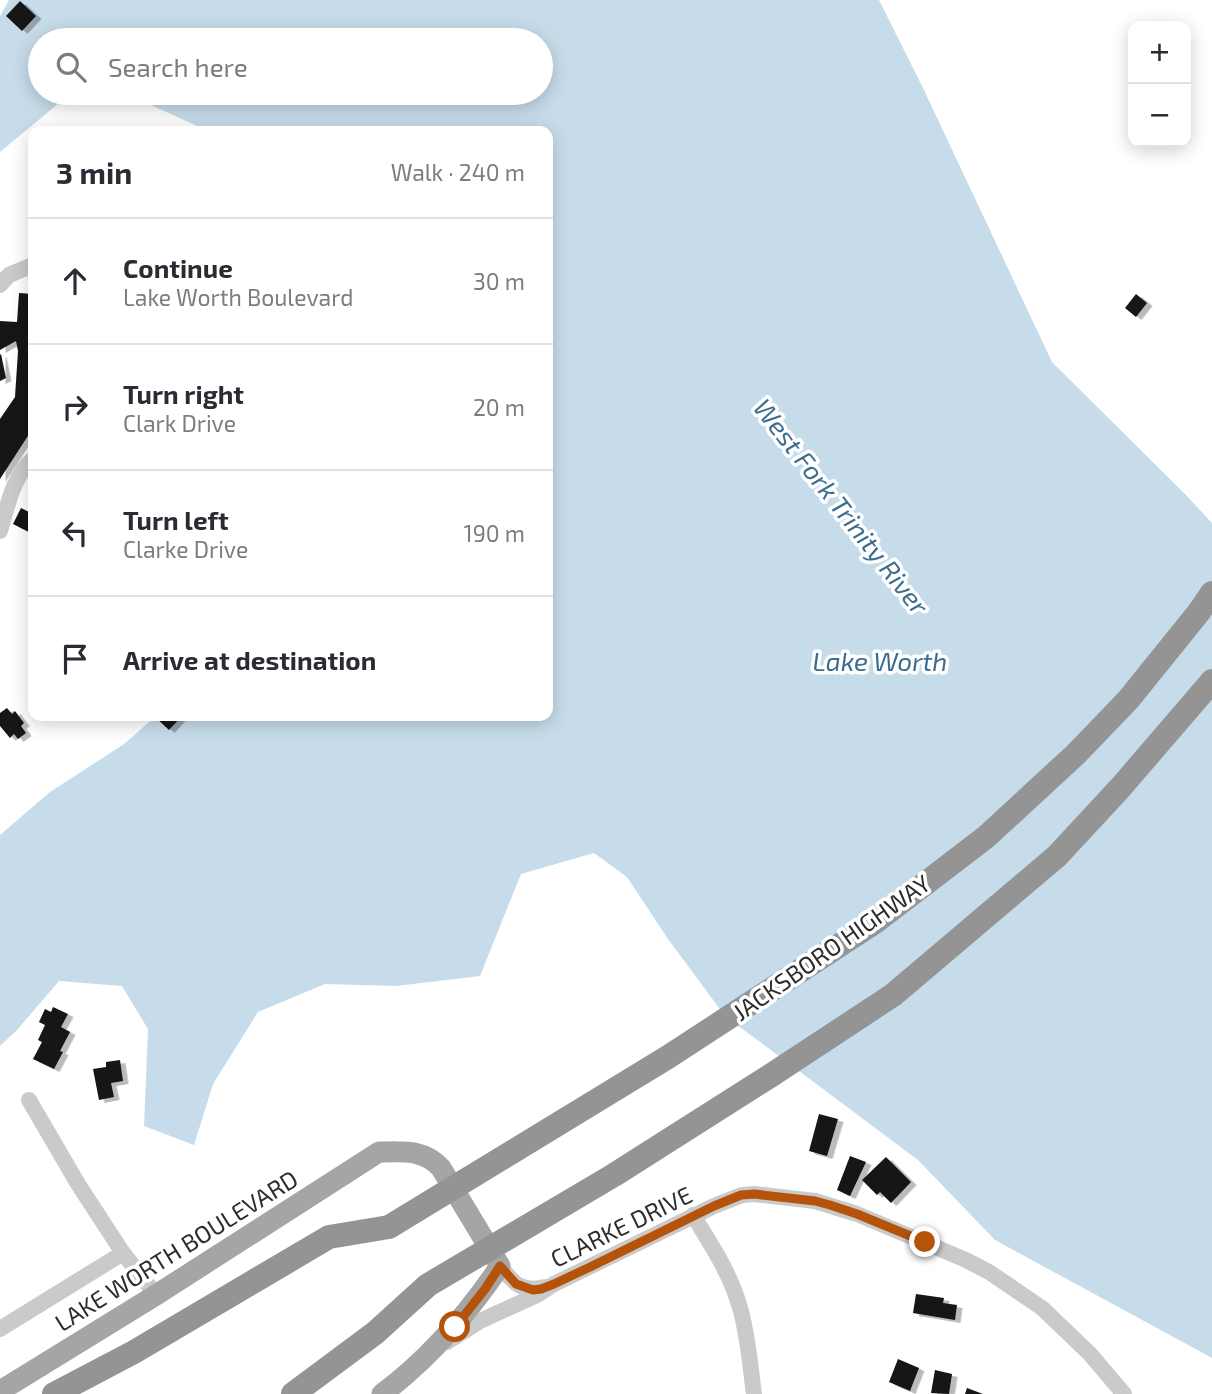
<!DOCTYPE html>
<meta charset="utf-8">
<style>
body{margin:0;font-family:"Exo 2",sans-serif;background:#f7f7f7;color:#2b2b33}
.controls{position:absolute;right:21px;top:21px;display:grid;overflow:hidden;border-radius:14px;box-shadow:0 4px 18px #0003}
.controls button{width:63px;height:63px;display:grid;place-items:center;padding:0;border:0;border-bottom:2px solid #e1e1e2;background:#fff;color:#2b2b33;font:35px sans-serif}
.stop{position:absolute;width:21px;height:21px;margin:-16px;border:5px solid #b45309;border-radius:50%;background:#fff}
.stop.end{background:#b45309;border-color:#fff;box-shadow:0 2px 7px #0008}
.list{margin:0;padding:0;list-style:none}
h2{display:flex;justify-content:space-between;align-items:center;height:91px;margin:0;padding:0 28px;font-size:30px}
h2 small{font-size:23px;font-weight:400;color:#7c7c81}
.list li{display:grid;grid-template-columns:46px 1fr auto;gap:21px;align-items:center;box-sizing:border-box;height:126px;padding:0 28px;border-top:2px solid #e1e1e2}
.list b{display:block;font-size:26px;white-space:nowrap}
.list p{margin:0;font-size:23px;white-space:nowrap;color:#7c7c81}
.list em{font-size:23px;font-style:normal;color:#7c7c81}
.icon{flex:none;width:38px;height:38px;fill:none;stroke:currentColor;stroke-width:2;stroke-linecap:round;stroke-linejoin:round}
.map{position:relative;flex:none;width:1212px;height:1394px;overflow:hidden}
.search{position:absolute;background:#fff;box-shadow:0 4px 18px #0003;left:28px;top:28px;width:525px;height:77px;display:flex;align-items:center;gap:18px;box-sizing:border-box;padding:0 24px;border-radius:38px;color:#7c7c81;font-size:26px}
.panel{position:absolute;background:#fff;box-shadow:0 4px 18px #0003;left:28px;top:126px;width:525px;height:595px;border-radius:14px}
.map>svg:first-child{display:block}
</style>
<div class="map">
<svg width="1212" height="1394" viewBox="0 0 1212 1394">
<defs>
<filter id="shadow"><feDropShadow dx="5.5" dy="3" stdDeviation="0" flood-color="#0004"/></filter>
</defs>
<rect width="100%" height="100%" fill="#fff"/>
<!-- water -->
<path fill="#c7dcea" d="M 9,0 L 879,0 L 923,88 L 1052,362 L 1186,495 L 1212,523 L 1212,1358 L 995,1240 L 918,1160 L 725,1016 L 668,939 L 627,877 L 594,853 L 521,874 L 480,976 L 396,986 L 325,984 L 258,1012 L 213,1084 L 194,1145 L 144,1126 L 148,1029 L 122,986 L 59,981 L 17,1030 L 0,1046 L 0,835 L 50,792 L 124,744 L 156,716 L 548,716 L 548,131 L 204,131 L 199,127 L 125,93 L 541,93 L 541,40 L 40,40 L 40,93 L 89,93 L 59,103 L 0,152 L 0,16 Z"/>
<!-- building -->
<path fill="#141414" filter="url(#shadow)" d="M 20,1 L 36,16 L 22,31 L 6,16 Z
M 19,293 L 33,294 L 33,428 L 0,479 L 0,419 L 15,397 L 18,351 L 16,341 L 0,350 L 0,321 L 17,322 Z
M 1136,294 L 1147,303 L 1136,317 L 1125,308 Z
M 1,354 L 6,378 L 0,381 L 0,355 Z
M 33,504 L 33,534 L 13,524 L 21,508 L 29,512 Z
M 32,687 L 33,687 L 33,704 L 29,703 Z
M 7,708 L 12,714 L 15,711 L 24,723 L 21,726 L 26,733 L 18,739 L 14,734 L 10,738 L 0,726 L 0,713 Z
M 154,716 L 182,716 L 169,730 Z
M 53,1007 L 68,1014 L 61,1027 L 70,1032 L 60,1051 L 63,1052 L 54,1069 L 33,1059 L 42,1042 L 38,1040 L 45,1025 L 39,1022 L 45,1009 L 51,1012 Z
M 120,1060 L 123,1081 L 111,1083 L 114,1097 L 99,1100 L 93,1069 L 106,1067 L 106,1062 Z
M 819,1114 L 838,1119 L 827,1156 L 809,1151 Z
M 850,1156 L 866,1162 L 850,1196 L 837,1190 Z
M 886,1157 L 911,1182 L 891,1203 L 880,1192 L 877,1195 L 862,1180 Z
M 916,1294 L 944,1298 L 943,1303 L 957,1305 L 955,1320 L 913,1313 Z
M 898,1359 L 919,1368 L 910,1391 L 889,1382 Z
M 935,1370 L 952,1374 L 949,1394 L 931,1393 Z
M 967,1388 L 983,1394 L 965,1394 Z"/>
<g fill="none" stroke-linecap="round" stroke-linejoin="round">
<!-- minor -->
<path stroke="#cacaca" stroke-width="16" d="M 0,285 L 9,275 L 33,265
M 0,531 C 7,508 13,475 33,459
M 29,1100 L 78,1184 L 123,1253 L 156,1295
M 693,1215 C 711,1245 731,1274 740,1308 C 748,1335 750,1365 754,1394
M 500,1266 C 513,1283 522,1293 545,1287
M 0,1329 L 123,1253
M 447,1342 L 480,1321 L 537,1295 L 554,1284 L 714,1206 L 742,1195 L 754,1194 L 815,1201 L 857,1214 L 966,1260 L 989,1272 L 1042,1308 L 1090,1354 L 1124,1394"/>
<!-- major -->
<path stroke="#a5a5a5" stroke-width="21" d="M 0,1391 L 156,1295 L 379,1152 C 404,1152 423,1149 441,1168 L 500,1266 C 467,1315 430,1358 382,1394"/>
<!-- highway -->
<path stroke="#949494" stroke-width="24" d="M 54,1394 L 134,1352 L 329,1237 L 389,1227 L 668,1057 L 875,922 L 986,837 L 1076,754 L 1128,700 L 1199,612 L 1212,593
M 293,1394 L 375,1333 L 428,1285 L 614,1175 L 770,1076 L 893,995 L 1057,856 L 1121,787 L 1212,681"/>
</g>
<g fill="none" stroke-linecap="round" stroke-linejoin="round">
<!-- route -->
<path stroke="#b45309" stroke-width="9" d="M 455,1327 L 485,1289 L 500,1266 L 516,1284 L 533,1290 L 541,1289 L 554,1284 L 588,1268 L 714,1206 L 741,1195 L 754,1194 L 815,1201 L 830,1205 L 857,1214 L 925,1242"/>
</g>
<g text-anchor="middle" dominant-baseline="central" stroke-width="7" stroke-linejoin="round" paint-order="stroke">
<!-- street labels -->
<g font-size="24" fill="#2d2d2d" stroke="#fff">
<text transform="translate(831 947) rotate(-35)">JACKSBORO HIGHWAY</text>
<text transform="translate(621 1226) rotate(-26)">CLARKE DRIVE</text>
<text transform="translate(176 1250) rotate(-32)">LAKE WORTH BOULEVARD</text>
</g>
<!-- water labels -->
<g font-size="26" font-style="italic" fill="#3d6d8e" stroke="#fff">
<text transform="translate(842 506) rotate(52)">West Fork Trinity River</text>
<text x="880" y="660">Lake Worth</text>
</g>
</g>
</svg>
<div class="controls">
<button>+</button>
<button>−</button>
</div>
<div class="stop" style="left:455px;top:1327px"></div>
<div class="stop end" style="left:925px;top:1242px"></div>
<div class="search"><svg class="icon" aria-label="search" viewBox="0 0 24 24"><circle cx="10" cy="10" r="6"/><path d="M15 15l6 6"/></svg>Search here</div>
<section class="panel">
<h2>3 min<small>Walk · 240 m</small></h2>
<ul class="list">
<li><svg class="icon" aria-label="ahead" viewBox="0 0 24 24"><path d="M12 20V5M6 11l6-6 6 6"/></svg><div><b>Continue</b><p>Lake Worth Boulevard</p></div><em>30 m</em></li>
<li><svg class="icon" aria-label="right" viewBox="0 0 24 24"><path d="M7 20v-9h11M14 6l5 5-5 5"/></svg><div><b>Turn right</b><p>Clark Drive</p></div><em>20 m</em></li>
<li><svg class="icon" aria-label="left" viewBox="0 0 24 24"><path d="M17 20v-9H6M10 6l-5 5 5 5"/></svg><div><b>Turn left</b><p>Clarke Drive</p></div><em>190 m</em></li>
<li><svg class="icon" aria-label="arrive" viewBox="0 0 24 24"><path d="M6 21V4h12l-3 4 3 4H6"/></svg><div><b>Arrive at destination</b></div></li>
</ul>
</section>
</div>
